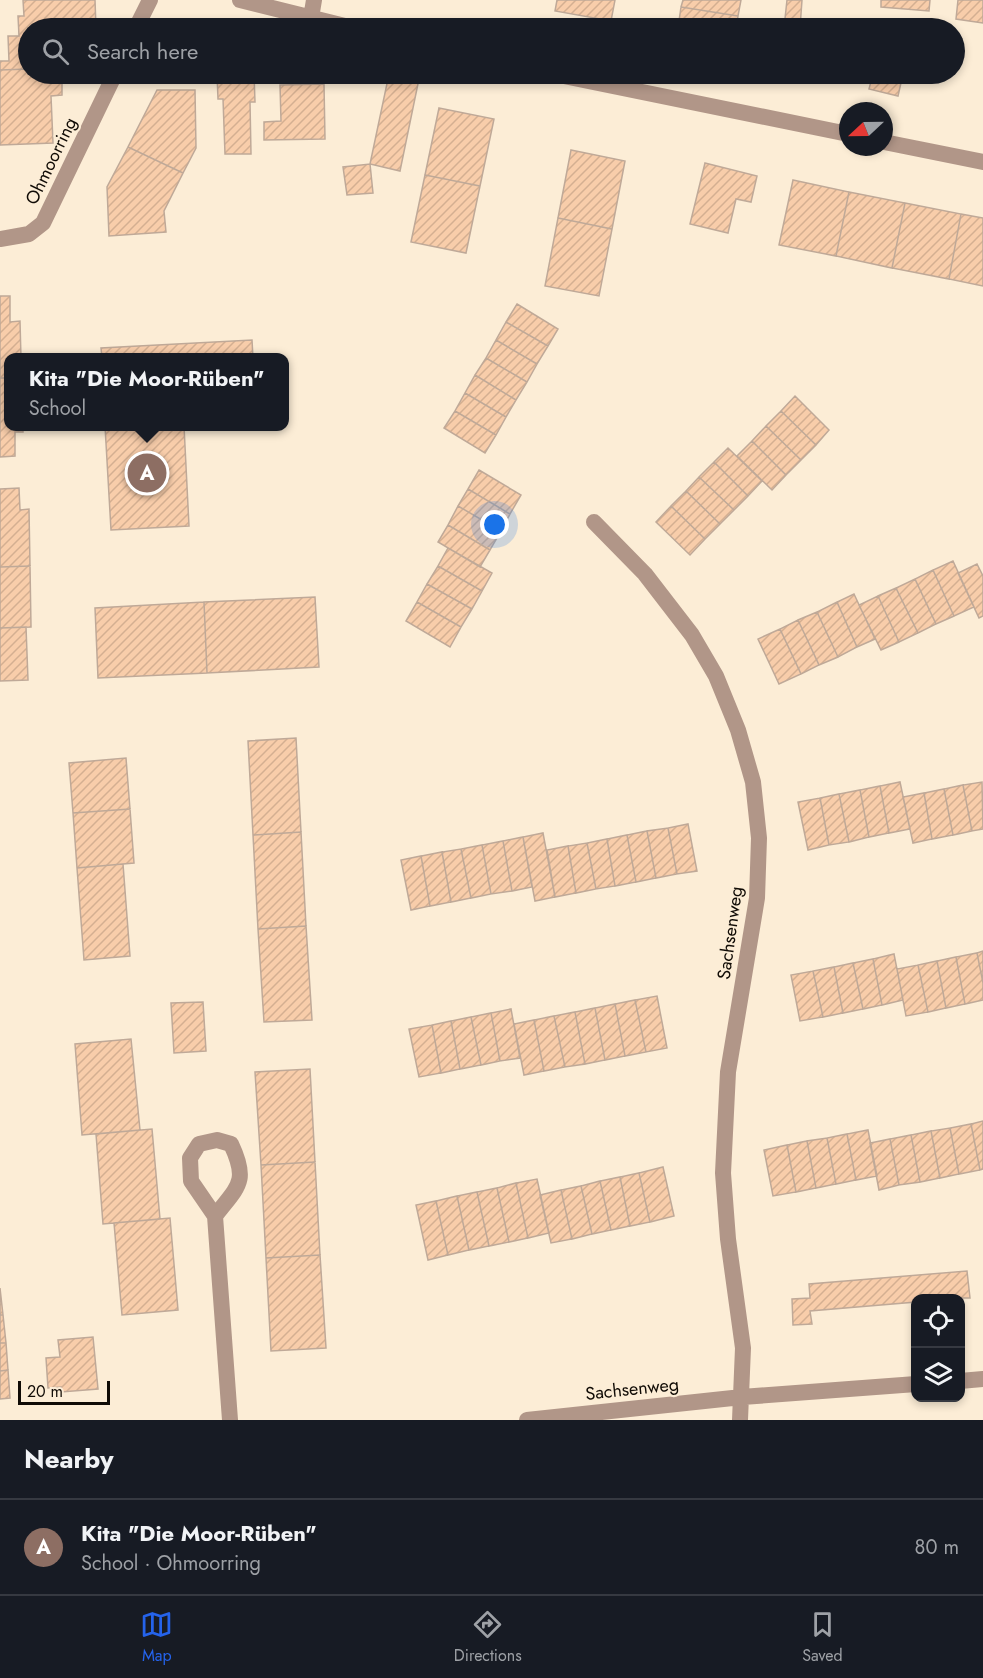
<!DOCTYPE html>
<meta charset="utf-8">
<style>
body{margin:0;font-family:Jost,sans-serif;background:#242831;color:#f1f3f6}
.controls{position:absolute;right:18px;bottom:18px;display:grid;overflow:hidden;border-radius:12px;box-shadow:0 3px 9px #0003}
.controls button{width:54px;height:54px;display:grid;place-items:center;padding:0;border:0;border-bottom:2px solid #363941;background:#171b24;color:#f1f3f6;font:30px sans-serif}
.compass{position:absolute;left:839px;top:102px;width:54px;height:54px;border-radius:50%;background:#171b24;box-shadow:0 3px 9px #0003;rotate:248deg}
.scale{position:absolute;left:18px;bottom:15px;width:92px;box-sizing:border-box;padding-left:6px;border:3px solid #100b05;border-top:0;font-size:16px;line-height:21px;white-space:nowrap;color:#100b05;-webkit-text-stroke:4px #fcedd6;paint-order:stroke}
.you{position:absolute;left:495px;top:525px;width:21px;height:21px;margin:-15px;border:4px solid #fff;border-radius:50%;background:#1a73e8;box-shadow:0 0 0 9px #1a73e833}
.badge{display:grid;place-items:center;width:39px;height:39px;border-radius:50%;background:#2563eb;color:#fff;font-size:20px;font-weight:700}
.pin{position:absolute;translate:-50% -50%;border:3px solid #fff;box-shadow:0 2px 6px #0006}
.popup{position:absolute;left:4px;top:353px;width:285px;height:78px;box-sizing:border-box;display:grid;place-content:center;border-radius:12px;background:#171b24;filter:drop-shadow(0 2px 4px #0005);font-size:20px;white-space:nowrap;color:#9ea1a6}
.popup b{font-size:22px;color:#f1f3f6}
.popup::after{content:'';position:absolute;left:50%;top:100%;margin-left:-12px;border:12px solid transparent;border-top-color:#171b24}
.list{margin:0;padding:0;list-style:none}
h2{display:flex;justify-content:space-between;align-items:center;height:78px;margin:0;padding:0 24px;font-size:26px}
h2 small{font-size:20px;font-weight:400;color:#9ea1a6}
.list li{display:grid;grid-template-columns:39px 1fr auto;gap:18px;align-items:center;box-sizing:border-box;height:96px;padding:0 24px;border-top:2px solid #363941}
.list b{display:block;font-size:22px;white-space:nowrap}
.list p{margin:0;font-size:20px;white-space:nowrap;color:#9ea1a6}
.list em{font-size:20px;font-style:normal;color:#9ea1a6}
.icon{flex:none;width:33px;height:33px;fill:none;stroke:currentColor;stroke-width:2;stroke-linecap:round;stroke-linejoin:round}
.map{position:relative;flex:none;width:983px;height:1420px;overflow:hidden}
.search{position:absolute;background:#171b24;box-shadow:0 3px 9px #0003;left:18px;right:18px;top:18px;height:66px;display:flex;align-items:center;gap:15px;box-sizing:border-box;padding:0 21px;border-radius:33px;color:#9ea1a6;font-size:22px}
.sheet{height:174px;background:#171b24}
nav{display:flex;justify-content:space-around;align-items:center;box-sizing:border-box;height:84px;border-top:2px solid #363941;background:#171b24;font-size:16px;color:#9ea1a6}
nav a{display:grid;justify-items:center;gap:3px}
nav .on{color:#2563eb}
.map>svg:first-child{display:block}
</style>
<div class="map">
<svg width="983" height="1420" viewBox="0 0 983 1420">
<defs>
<pattern id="building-hatch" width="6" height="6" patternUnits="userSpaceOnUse" patternTransform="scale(1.5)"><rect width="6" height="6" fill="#f8cdaa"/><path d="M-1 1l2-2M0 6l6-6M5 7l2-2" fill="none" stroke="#d4af91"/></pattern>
</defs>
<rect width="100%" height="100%" fill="#fcedd6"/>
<!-- building -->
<path fill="url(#building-hatch)" stroke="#bfa998" stroke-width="1.5" d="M 23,0 L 95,0 L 96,28 L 28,28 L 28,69 L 0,70 L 0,61 L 9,61 L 8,36 L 19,36 L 18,16 L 24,16 Z
M 557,0 L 615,0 L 611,21 L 555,11 Z
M 683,0 L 741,0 L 738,16 L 681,7 Z
M 787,0 L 802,0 L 800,28 L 784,28 Z
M 881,0 L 930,0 L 929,11 L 881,7 Z
M 958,0 L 983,0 L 983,23 L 956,19 Z
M 681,7 L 738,16 L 736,28 L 678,28 Z
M 28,69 L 28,74 L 68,74 L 69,77 L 62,77 L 62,95 L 51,96 L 53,143 L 0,145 L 0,70 Z
M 217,74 L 254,74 L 255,102 L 250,102 L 251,154 L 225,154 L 223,99 L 218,99 Z
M 389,74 L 420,74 L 400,171 L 370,164 Z
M 873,74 L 903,74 L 898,96 L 869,89 Z
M 324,84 L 325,139 L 264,140 L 264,122 L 281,121 L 280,85 Z
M 157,90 L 195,90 L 196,148 L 183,173 L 128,147 Z
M 439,108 L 494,119 L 480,186 L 425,175 Z
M 128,147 L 183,173 L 164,211 L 166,232 L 109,236 L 107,187 Z
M 571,150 L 625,161 L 612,229 L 558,218 Z
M 705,163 L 757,176 L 751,202 L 736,199 L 728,233 L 690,224 Z
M 370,164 L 373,193 L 347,195 L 343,167 Z
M 425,175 L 480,186 L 466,253 L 411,242 Z
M 793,180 L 849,192 L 836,256 L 779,245 Z
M 849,192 L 905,203 L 892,268 L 836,256 Z
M 905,203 L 961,214 L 949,279 L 892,268 Z
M 961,214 L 983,218 L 983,286 L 949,279 Z
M 558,218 L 612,229 L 599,296 L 545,286 Z
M 0,296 L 10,296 L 10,322 L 20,321 L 21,358 L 9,358 L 9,378 L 0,378 Z
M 517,304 L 558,329 L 548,346 L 506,322 Z
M 506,322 L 548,346 L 537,364 L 496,340 Z
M 252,340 L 253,358 L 102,358 L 101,348 Z
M 496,340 L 537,364 L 527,382 L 486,358 Z
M 486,358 L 527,382 L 516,400 L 475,375 Z
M 475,375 L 516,400 L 506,417 L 465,393 Z
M 0,378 L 9,378 L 9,426 L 23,426 L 23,432 L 15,432 L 15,456 L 0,457 Z
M 465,393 L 506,417 L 496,435 L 455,411 Z
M 795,396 L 829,430 L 816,445 L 781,411 Z
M 455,411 L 496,435 L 485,453 L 444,428 Z
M 781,411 L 816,445 L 801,460 L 766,426 Z
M 105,426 L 184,426 L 189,526 L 111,530 Z
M 766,426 L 801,460 L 786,475 L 752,441 Z
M 752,441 L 786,475 L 772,490 L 737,456 Z
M 728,448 L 762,481 L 748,496 L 714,462 Z
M 714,462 L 748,496 L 734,510 L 699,477 Z
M 479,470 L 521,495 L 510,514 L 468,489 Z
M 699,477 L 734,510 L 720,524 L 686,491 Z
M 19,488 L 20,510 L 29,509 L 30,566 L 0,567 L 0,489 Z
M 468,489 L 510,514 L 501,531 L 458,506 Z
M 686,491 L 720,524 L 705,539 L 671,506 Z
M 458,506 L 501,531 L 490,550 L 448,525 Z
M 671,506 L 705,539 L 690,555 L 656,522 Z
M 448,525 L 490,550 L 480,567 L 438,542 Z
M 448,548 L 492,573 L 482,591 L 438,566 Z
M 953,561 L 974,607 L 954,616 L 933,570 Z
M 977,564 L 983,576 L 983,616 L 979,618 L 958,573 Z
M 30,566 L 31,627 L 0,628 L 0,567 Z
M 438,566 L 482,591 L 472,609 L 427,584 Z
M 933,570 L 954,616 L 936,624 L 915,579 Z
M 915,579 L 936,624 L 918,633 L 896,588 Z
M 427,584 L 472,609 L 461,627 L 417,602 Z
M 896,588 L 918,633 L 899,642 L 878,596 Z
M 854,594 L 875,639 L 857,647 L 837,602 Z
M 878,596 L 899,642 L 881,650 L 859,605 Z
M 315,597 L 319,667 L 207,673 L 204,602 Z
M 204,602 L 207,673 L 98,678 L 95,608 Z
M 417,602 L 461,627 L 450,647 L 406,621 Z
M 837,602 L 857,647 L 838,657 L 817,612 Z
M 817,612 L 838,657 L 819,665 L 798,620 Z
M 798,620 L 819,665 L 801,674 L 780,629 Z
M 26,627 L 28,680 L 0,681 L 0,628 Z
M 780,629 L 801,674 L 779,684 L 758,639 Z
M 296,738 L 301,832 L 253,835 L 248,741 Z
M 126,758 L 130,809 L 73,813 L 69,763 Z
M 900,782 L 910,829 L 889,833 L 880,786 Z
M 982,782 L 983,829 L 972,831 L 963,785 Z
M 963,785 L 972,831 L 953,835 L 944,789 Z
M 880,786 L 889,833 L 869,837 L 860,790 Z
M 944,789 L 953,835 L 932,839 L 924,793 Z
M 860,790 L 869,837 L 849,842 L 839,794 Z
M 924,793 L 932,839 L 913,843 L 903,797 Z
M 839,794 L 849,842 L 829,845 L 820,798 Z
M 820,798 L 829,845 L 808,850 L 798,802 Z
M 130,809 L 134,863 L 77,868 L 73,813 Z
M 688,824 L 697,871 L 677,874 L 668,828 Z
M 668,828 L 677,874 L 656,878 L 647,831 Z
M 647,831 L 656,878 L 636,882 L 627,835 Z
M 301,832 L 306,926 L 258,929 L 253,835 Z
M 543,833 L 555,897 L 535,901 L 523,837 Z
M 627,835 L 636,882 L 615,886 L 607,839 Z
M 523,837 L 532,887 L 512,891 L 503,841 Z
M 607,839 L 615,886 L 596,889 L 587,843 Z
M 503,841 L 512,891 L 491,894 L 482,845 Z
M 587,843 L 596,889 L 576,893 L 568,846 Z
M 482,845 L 491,894 L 471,898 L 461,849 Z
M 568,846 L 576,893 L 555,897 L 547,850 Z
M 461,849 L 471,898 L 451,902 L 442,852 Z
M 442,852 L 451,902 L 430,906 L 421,856 Z
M 421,856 L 430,906 L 411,910 L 401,860 Z
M 123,864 L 130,956 L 84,960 L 77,868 Z
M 306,926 L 312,1020 L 264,1022 L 258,929 Z
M 983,951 L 983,983 L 977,953 Z
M 977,953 L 983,983 L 983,1000 L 965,1004 L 956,957 Z
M 894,954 L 903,1000 L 882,1005 L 873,959 Z
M 956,957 L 965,1004 L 946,1008 L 937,961 Z
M 873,959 L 882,1005 L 863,1009 L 853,963 Z
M 937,961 L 946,1008 L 928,1012 L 918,965 Z
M 853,963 L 863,1009 L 843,1013 L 834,967 Z
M 918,965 L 928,1012 L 906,1016 L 897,969 Z
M 834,967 L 843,1013 L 823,1017 L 813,971 Z
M 813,971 L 823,1017 L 800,1021 L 791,975 Z
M 657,996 L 667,1048 L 646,1052 L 635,1000 Z
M 635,1000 L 646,1052 L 625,1056 L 615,1004 Z
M 203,1002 L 206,1051 L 174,1053 L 171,1003 Z
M 615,1004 L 625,1056 L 605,1060 L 595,1008 Z
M 595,1008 L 605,1060 L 585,1064 L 575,1012 Z
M 511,1009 L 520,1058 L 500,1061 L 491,1013 Z
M 575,1012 L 585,1064 L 565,1067 L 554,1016 Z
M 491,1013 L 500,1061 L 481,1065 L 471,1017 Z
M 554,1016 L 565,1067 L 544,1071 L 534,1020 Z
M 471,1017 L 481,1065 L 460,1069 L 451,1021 Z
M 534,1020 L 544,1071 L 524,1075 L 514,1024 Z
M 451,1021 L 460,1069 L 441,1073 L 432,1025 Z
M 432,1025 L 441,1073 L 419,1077 L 409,1029 Z
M 131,1039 L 140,1130 L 82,1135 L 75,1044 Z
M 310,1069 L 315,1162 L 261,1165 L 255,1072 Z
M 983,1121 L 983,1169 L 980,1170 L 971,1124 Z
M 971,1124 L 980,1170 L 959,1174 L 950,1128 Z
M 950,1128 L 959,1174 L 940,1178 L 931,1131 Z
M 152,1129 L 160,1219 L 103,1224 L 96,1134 Z
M 868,1130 L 877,1176 L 856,1180 L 847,1134 Z
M 931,1131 L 940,1178 L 920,1182 L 911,1135 Z
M 847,1134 L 856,1180 L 836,1184 L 827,1138 Z
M 911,1135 L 920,1182 L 899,1185 L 890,1139 Z
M 827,1138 L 836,1184 L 816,1188 L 807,1141 Z
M 890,1139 L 899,1185 L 879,1190 L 870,1143 Z
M 807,1141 L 816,1188 L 796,1192 L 787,1145 Z
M 787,1145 L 796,1192 L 773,1196 L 764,1150 Z
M 315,1162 L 320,1255 L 266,1258 L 261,1165 Z
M 663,1167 L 674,1216 L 650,1222 L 639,1173 Z
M 639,1173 L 650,1222 L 630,1226 L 620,1177 Z
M 620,1177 L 630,1226 L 611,1230 L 600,1181 Z
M 537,1179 L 549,1233 L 528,1238 L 516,1183 Z
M 600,1181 L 611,1230 L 592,1234 L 581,1186 Z
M 516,1183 L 528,1238 L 509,1242 L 497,1188 Z
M 581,1186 L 592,1234 L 572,1239 L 561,1190 Z
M 497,1188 L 509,1242 L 489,1246 L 477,1192 Z
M 561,1190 L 572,1239 L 551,1243 L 540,1195 Z
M 477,1192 L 489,1246 L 469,1250 L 457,1196 Z
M 457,1196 L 469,1250 L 448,1255 L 436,1201 Z
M 436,1201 L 448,1255 L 428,1260 L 416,1205 Z
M 170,1218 L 178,1310 L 122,1315 L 114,1223 Z
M 320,1255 L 326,1348 L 271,1351 L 266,1258 Z
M 967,1271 L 970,1298 L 916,1298 L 916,1302 L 810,1311 L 812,1324 L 793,1325 L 792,1299 L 810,1298 L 809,1284 Z
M 0,1288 L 3,1315 L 0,1315 Z
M 0,1315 L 3,1315 L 6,1343 L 0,1343 Z
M 93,1337 L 98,1389 L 61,1392 L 61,1387 L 48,1388 L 46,1358 L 60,1357 L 58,1340 Z
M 0,1343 L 6,1343 L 8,1370 L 0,1371 Z
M 8,1370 L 10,1398 L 0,1399 L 0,1371 Z"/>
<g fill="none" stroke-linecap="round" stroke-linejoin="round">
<!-- minor -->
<path stroke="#b19688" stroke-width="16" d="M 240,0 L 353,28
M 311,18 L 314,0
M 136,28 L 150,0
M 554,74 L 848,134
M 884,142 L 983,162
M 0,239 L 29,234 L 43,223 L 115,74
M 594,522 L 645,574 L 692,635 L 716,676 L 738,730 L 753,782 L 759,838 L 757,898 L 728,1072 L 723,1173 L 728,1239 L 743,1348 L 740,1420
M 215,1216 C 238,1186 249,1182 231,1144 L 217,1140 L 199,1144 L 190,1158 L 191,1181 L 215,1216 L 230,1420
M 960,1381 L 983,1379
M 527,1420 L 742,1397 L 916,1384"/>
</g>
<g text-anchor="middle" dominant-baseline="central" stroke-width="4.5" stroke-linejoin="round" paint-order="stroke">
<!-- street labels -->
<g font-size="18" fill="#100b05" stroke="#fcedd6">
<text transform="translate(51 161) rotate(-64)">Ohmoorring</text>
<text transform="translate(730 933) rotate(-82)">Sachsenweg</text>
<text transform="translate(632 1389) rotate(-6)">Sachsenweg</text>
</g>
</g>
</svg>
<div class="controls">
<button><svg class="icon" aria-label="locate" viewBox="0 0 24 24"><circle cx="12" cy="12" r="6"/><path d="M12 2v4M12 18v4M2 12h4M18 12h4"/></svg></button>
<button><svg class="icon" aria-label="layers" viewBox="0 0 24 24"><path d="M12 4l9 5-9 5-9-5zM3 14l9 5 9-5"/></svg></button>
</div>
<svg class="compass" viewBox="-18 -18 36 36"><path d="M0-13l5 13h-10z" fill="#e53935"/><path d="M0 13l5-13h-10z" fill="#9ea1a6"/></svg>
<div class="scale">20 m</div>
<div class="you"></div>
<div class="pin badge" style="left:147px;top:473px;background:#8d6e63">A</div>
<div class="popup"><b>Kita &quot;Die Moor-Rüben&quot;</b>School</div>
<div class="search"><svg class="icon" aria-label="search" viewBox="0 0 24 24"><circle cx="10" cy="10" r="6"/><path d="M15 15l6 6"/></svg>Search here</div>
</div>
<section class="sheet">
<h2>Nearby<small></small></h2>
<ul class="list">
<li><span class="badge" style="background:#8d6e63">A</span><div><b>Kita &quot;Die Moor-Rüben&quot;</b><p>School · Ohmoorring</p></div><em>80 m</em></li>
</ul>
</section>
<nav>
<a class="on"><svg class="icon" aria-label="map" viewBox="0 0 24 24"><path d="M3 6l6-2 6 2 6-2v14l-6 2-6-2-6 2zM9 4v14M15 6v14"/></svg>Map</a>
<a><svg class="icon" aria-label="directions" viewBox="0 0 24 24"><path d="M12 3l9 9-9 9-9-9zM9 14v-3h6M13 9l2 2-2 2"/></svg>Directions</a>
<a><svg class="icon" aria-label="saved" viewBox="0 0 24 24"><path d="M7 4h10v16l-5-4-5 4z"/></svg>Saved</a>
</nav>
